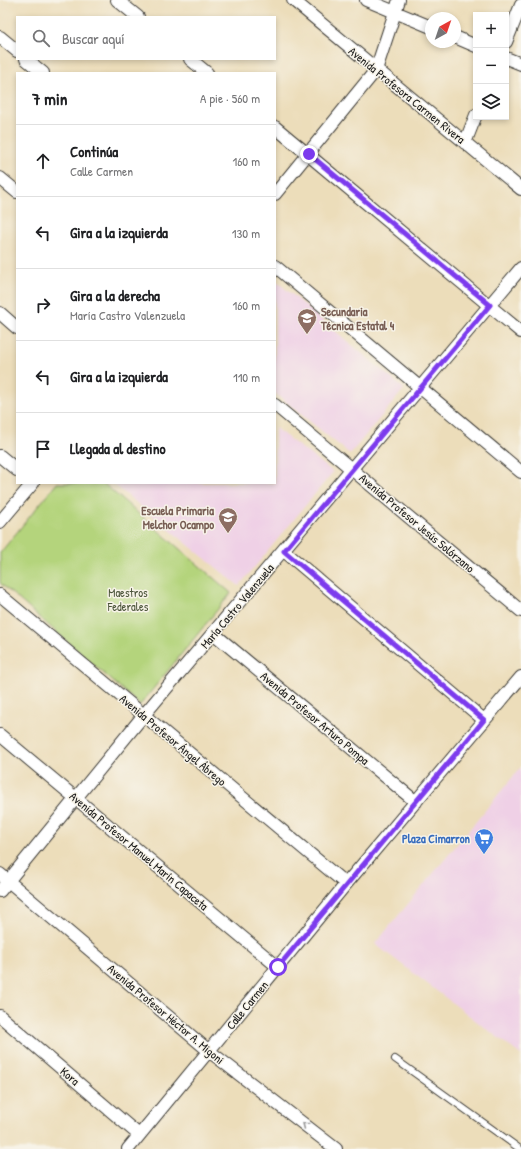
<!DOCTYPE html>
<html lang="es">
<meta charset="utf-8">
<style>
body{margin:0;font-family:"Patrick Hand",sans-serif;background:#f6f6f6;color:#202124}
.controls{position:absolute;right:12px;top:12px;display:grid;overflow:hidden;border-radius:0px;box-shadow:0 2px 6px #0003}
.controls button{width:36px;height:36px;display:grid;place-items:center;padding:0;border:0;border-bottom:1px solid #e0e0e0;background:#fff;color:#202124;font:20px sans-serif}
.compass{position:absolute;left:425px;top:12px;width:36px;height:36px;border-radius:50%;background:#fff;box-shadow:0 2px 6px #0003;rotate:40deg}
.stop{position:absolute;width:12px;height:12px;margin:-9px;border:3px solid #7c3aed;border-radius:50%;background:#fff}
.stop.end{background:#7c3aed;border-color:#fff;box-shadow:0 1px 4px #0008}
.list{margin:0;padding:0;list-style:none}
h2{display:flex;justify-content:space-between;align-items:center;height:52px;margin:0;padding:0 16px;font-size:17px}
h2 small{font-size:13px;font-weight:400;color:#757577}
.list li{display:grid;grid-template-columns:26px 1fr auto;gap:12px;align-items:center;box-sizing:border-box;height:72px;padding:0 16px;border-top:1px solid #e0e0e0}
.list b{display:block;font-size:15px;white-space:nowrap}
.list p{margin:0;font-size:13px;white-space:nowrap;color:#757577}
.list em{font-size:13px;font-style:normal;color:#757577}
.icon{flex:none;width:22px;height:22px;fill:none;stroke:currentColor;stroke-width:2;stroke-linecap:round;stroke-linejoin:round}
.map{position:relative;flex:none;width:521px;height:1149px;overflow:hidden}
.search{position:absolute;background:#fff;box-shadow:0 2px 6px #0003;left:16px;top:16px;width:260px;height:44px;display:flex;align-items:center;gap:10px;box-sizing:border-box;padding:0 14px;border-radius:0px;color:#757577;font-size:15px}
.panel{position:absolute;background:#fff;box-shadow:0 2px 6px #0003;left:16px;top:72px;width:260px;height:412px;border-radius:0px}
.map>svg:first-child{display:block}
</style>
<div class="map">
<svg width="521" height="1149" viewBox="0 0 521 1149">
<rect width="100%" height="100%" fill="#f7f3e8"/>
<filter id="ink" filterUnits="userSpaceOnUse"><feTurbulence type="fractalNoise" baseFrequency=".025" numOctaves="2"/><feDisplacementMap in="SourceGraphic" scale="8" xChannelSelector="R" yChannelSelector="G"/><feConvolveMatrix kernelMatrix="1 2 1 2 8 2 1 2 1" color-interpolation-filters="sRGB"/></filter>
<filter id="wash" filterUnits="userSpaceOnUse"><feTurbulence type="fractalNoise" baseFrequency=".012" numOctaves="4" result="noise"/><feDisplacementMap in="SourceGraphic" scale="16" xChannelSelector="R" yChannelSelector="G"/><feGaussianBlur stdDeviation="0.9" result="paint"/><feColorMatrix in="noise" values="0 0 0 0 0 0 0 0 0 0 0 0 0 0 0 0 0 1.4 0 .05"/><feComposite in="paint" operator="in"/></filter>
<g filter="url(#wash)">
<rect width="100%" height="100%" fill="#ecddba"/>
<!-- built -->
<path fill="#efd0e6" d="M 275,280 L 404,389 L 350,454 L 275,393 Z
M 275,428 L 333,472 L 239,586 L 112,483 L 275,483 Z
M 521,767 L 521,1055 L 375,944 Z"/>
<!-- green -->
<path fill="#b4d47c" stroke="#68784c" d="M 57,483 L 103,483 L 231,593 L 140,705 L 0,583 L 0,553 Z"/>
</g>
<g filter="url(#ink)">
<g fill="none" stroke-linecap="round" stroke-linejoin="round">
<defs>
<path id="service" d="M 395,1059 L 520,1149"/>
<path id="minor" d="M 117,0 L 138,17
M 293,0 L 521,189
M 366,0 L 431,27
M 0,37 L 17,51
M 455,37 L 476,46
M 506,42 L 521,5
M 506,58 L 521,64
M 26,59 L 43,73
M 190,59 L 207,73
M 275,127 L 521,332
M 465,143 L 476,115
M 0,178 L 17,192
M 275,194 L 376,70 L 399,0
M 275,266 L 521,472
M 0,313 L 17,328
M 275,405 L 521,611
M 0,456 L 17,470
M 0,522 L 33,483
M 284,551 L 484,720
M 0,595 L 346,884
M 213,633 L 416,802
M 0,735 L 278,967
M 0,874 L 209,1051 L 336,1149
M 0,891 L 143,716 L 521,268
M 0,1016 L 139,1135
M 128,1149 L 346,884 L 521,677"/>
</defs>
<!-- service casing -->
<use href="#service" stroke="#3b3934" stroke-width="8"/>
<!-- minor casing -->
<use href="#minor" stroke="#3b3934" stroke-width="14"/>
<!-- service -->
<use href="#service" stroke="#fff" stroke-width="6"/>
<!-- minor -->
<use href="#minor" stroke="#fff" stroke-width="12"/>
</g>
<!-- one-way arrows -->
<defs><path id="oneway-chevron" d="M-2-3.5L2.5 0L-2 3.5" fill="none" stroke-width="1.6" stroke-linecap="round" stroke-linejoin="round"/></defs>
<use stroke="#999" href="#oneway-chevron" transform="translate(305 1125) rotate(-142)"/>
</g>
<g fill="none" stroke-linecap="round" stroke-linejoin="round" filter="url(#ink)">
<!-- route -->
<path stroke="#7c3aed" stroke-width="5" d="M 278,967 L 484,720 L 284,551 L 490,305 L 309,154"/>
</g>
<!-- icons -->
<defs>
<symbol id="school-pin" viewBox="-11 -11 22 30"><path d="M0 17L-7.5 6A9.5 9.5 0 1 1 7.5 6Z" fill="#8d6e63" stroke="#f7f3e8"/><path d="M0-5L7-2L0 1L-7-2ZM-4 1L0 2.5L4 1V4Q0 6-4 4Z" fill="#fff"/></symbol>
<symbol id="supermarket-pin" viewBox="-11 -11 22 30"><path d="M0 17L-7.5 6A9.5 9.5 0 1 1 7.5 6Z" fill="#3f7fe0" stroke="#f7f3e8"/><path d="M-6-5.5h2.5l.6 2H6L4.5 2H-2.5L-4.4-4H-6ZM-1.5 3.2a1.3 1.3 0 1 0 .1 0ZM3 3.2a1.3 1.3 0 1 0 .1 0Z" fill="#fff"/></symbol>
</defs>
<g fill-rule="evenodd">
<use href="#school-pin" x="296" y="307" width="22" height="30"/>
<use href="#school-pin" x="217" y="506" width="22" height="30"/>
<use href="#supermarket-pin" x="473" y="827" width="22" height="30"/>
</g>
<g text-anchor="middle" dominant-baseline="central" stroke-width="3" stroke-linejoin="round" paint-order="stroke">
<!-- street labels -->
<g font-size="12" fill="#1c1c1c" stroke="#f7f3e8">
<text transform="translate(407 95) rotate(39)">Avenida Profesora Carmen Rivera</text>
<text transform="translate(417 523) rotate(40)">Avenida Profesor Jesús Solórzano</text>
<text transform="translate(237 606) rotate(-50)">María Castro Valenzuela</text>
<text transform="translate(315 718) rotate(40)">Avenida Profesor Arturo Pompa</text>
<text transform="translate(173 740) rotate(40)">Avenida Profesor Ángel Ábrego</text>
<text transform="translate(139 851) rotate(40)">Avenida Profesor Manuel Marín Capaceta</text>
<text transform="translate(247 1005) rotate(-51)">Calle Carmen</text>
<text transform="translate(166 1014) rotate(40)">Avenida Profesor Héctor A. Migoni</text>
<text transform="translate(70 1076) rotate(41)">Kora</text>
</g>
<!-- education labels -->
<g font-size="12" font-weight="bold" fill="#785e54" stroke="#f7f3e8" text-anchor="start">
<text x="321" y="311">Secundaria<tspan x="321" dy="14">Técnica Estatal 4</tspan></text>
<text x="214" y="510" text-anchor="end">Escuela Primaria<tspan x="214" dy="14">Melchor Ocampo</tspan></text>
</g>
<!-- park labels -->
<g font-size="12" fill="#4a5339" stroke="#f7f3e8">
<text x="128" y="592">Maestros<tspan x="128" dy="14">Federales</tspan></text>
</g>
<!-- shop labels -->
<g font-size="12" font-weight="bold" fill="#366cbe" stroke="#f7f3e8" text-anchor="end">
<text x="470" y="838">Plaza Cimarron</text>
</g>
</g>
</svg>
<div class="controls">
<button>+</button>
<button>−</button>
<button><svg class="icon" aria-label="layers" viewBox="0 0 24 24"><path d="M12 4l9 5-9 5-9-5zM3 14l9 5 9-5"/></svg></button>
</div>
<svg class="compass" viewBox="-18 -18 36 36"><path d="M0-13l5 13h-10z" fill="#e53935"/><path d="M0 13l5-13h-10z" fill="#757577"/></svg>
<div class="stop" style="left:278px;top:967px"></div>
<div class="stop end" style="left:309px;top:154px"></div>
<div class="search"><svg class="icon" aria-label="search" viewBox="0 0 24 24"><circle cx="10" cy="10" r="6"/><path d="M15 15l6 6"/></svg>Buscar aquí</div>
<section class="panel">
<h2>7 min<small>A pie · 560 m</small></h2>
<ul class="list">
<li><svg class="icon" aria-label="ahead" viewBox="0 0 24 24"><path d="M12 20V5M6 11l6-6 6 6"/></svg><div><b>Continúa</b><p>Calle Carmen</p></div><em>160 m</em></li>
<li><svg class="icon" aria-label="left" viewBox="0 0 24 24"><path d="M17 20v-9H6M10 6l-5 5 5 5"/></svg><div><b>Gira a la izquierda</b></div><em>130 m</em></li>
<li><svg class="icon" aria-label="right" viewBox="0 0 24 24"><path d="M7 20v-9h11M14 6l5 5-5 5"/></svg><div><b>Gira a la derecha</b><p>María Castro Valenzuela</p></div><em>160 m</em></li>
<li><svg class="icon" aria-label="left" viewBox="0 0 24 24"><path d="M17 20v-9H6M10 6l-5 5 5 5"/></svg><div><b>Gira a la izquierda</b></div><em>110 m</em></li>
<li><svg class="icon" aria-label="arrive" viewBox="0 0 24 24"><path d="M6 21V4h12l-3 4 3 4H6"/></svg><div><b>Llegada al destino</b></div></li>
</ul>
</section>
</div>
